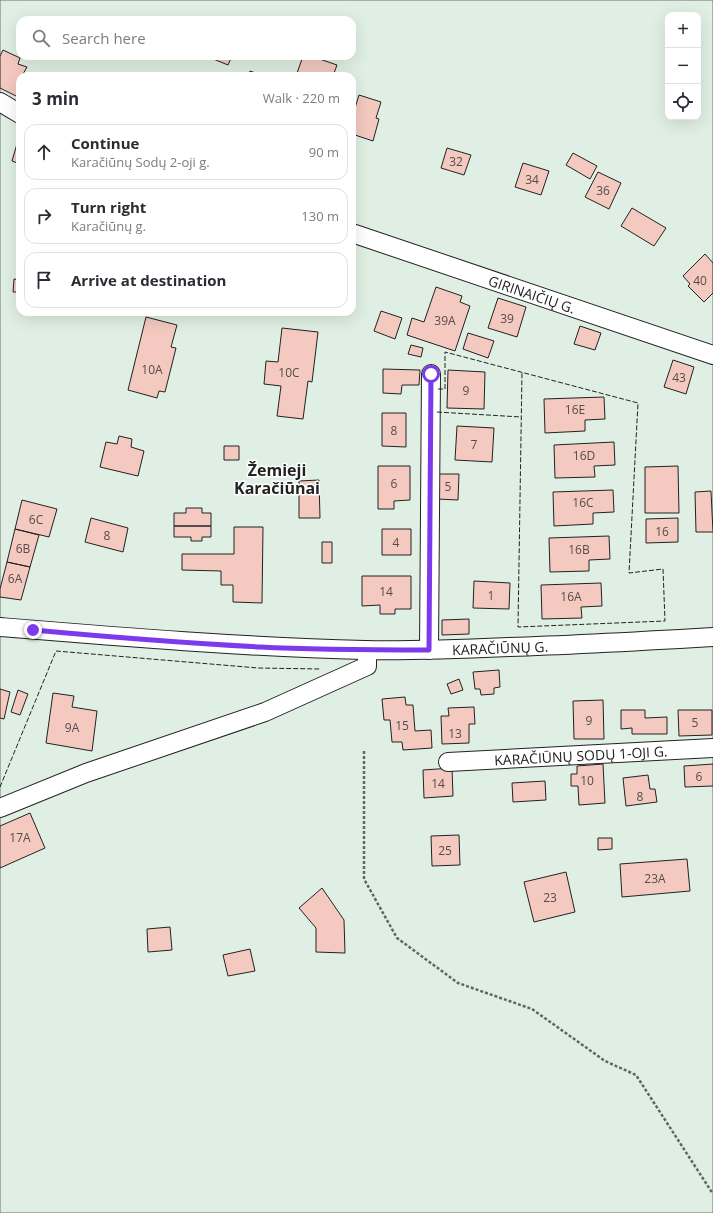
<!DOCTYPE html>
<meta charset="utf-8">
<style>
body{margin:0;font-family:"Open Sans",sans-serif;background:#f7f7f7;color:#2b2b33}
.controls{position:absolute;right:12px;top:12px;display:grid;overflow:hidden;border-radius:8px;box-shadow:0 4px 16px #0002}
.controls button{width:36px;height:36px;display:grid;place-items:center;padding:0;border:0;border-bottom:1px solid #e1e1e2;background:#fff;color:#2b2b33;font:20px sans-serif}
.stop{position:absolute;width:12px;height:12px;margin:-9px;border:3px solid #7c3aed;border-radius:50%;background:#fff}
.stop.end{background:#7c3aed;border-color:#fff;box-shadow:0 1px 4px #0008}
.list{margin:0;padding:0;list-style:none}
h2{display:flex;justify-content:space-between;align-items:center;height:52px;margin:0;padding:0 16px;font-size:17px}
h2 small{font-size:13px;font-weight:400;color:#7c7c81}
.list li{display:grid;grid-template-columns:26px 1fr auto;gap:12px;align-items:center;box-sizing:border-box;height:56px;margin:0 8px 8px;padding:0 8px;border:1px solid #e1e1e2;border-radius:12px}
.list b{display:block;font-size:15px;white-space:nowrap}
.list p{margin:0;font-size:13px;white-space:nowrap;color:#7c7c81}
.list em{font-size:13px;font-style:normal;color:#7c7c81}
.icon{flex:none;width:22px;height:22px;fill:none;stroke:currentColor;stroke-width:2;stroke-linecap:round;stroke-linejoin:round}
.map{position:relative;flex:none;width:713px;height:1213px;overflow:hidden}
.search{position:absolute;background:#fff;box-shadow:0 4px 16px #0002;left:16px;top:16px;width:340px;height:44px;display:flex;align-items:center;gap:10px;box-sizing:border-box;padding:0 14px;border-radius:12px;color:#7c7c81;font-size:15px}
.panel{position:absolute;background:#fff;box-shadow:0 4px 16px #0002;left:16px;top:72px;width:340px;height:244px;border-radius:12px}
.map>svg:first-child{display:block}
</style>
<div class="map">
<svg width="713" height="1213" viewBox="0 0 713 1213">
<rect width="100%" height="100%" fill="#fff"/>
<!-- green -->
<path fill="#e0efe3" stroke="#6f6f6f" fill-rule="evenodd" d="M 0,0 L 713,0 L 713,1213 L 0,1213 ZM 668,15 L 698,15 L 698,117 L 668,117 ZM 20,20 L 352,20 L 352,56 L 20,56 ZM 20,76 L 352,76 L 352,312 L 20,312 Z"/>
<!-- building -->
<path fill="#f3c9c0" stroke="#222" d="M 3,50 L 20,58 L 18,64 L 27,67 L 22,76 L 20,76 L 20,98 L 0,88 L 0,56 Z
M 206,56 L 232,56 L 228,65 Z
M 303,56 L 311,56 L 337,65 L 333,76 L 296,76 Z
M 250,71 L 264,76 L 248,76 Z
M 359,95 L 381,102 L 376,118 L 379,119 L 373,141 L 352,134 L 352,111 L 354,111 Z
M 19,137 L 20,137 L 20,164 L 12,161 Z
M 447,148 L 471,155 L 464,175 L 441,168 Z
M 573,153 L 597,166 L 590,179 L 566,165 Z
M 523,163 L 549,171 L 541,195 L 515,187 Z
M 598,172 L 621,183 L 609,209 L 585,197 Z
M 632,208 L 666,228 L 654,246 L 621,226 Z
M 705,254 L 713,263 L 713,293 L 704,302 L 688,286 L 690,284 L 683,276 Z
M 14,279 L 20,280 L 20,292 L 13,292 Z
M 436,287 L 462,296 L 460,302 L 470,306 L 455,351 L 407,335 L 412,318 L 424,322 Z
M 498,298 L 526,307 L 517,337 L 488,328 Z
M 381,311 L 402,318 L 395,339 L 374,331 Z
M 146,317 L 177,325 L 171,347 L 176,348 L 165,392 L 159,391 L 157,398 L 128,390 Z
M 580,326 L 601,333 L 595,350 L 574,344 Z
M 282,328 L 318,332 L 312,382 L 308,381 L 303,419 L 277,416 L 281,386 L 264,384 L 266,361 L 278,362 Z
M 468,333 L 494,341 L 488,358 L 463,349 Z
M 411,345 L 423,348 L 421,357 L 408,354 Z
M 673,360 L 694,367 L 686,394 L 664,387 Z
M 383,369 L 420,370 L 419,385 L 402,385 L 401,394 L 383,393 Z
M 448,370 L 485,372 L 484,409 L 447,408 Z
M 604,397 L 605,419 L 585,420 L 585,431 L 545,433 L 544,399 Z
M 382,413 L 406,413 L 406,447 L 382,446 Z
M 457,426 L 494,428 L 492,462 L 455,460 Z
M 119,436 L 132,439 L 131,447 L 144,451 L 138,476 L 100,467 L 106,442 L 117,444 Z
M 614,442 L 615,465 L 594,466 L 595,477 L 555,478 L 554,445 Z
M 224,446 L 239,446 L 239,460 L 224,460 Z
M 378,466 L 410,466 L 410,500 L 394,501 L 394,509 L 378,509 Z
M 678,466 L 679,513 L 645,513 L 645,467 Z
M 439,474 L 459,474 L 458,500 L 437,499 Z
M 319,480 L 320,518 L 299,518 L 299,481 Z
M 613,490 L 614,512 L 593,513 L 593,524 L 554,526 L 553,492 Z
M 711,491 L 713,532 L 696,532 L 695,492 Z
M 22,500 L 57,509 L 49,537 L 15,529 Z
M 186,508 L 202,508 L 202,513 L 211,513 L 211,526 L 174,526 L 174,513 L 186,513 Z
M 91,518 L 128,528 L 123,552 L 85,542 Z
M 678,518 L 678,542 L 646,543 L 646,519 Z
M 174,526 L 211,526 L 211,537 L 202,537 L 202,541 L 191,541 L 191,537 L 174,537 Z
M 234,527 L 263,527 L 262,603 L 233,602 L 233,585 L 221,585 L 221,571 L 182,570 L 182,554 L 234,554 Z
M 15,529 L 39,535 L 30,567 L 7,562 Z
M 382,529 L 411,529 L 411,555 L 382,555 Z
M 609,536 L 610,559 L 589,560 L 589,571 L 550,572 L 549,538 Z
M 322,542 L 332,542 L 332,563 L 322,563 Z
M 7,562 L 30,567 L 21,600 L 0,597 L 0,589 Z
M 362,576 L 411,576 L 411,609 L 395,609 L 395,614 L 380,614 L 380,605 L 362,606 Z
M 474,581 L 510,583 L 509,609 L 473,608 Z
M 601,583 L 602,606 L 581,607 L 582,618 L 542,619 L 541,585 Z
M 469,619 L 469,634 L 442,635 L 442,620 Z
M 499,670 L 500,687 L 494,688 L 494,694 L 481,695 L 480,689 L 475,689 L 473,672 Z
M 459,679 L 463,690 L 451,694 L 447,684 Z
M 0,689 L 10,692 L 4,719 L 0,718 Z
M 18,690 L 28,694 L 20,715 L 11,712 Z
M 53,693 L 74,696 L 72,707 L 97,711 L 92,751 L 46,743 Z
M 405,697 L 406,705 L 413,705 L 415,731 L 431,730 L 432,748 L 403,750 L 402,742 L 392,742 L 390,720 L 384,720 L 382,699 Z
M 603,700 L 604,739 L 574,739 L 573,701 Z
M 474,707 L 475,724 L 469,724 L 469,743 L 442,744 L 441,716 L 449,716 L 448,708 Z
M 621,710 L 645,710 L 645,718 L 667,717 L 667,734 L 632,734 L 632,728 L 621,729 Z
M 678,710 L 712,710 L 712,735 L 679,736 Z
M 603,764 L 605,803 L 579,805 L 578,786 L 571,786 L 571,774 L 577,774 L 577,766 Z
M 713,764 L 713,786 L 685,787 L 684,766 Z
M 452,768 L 453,796 L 424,798 L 423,770 Z
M 648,775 L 650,789 L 655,789 L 657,802 L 626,806 L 623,778 Z
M 545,781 L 546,800 L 513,802 L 512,783 Z
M 30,813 L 45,848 L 0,868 L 0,826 Z
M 459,835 L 460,865 L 432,866 L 431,836 Z
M 598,838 L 612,838 L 612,849 L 598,850 Z
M 687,859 L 690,891 L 622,897 L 620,864 Z
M 566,872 L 575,912 L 534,922 L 524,882 Z
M 322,888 L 344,920 L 345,953 L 316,952 L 316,928 L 299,908 Z
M 170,927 L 172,950 L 148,952 L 147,929 Z
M 250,949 L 255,971 L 228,976 L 223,955 Z"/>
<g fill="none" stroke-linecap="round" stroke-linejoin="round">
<defs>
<g id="minor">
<path d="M 0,102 L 20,114"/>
<path id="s1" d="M 352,233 L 713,355"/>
<path id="s2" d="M 0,627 C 122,637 243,647 365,650 C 413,651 461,649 509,647 C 577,645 645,641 713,637"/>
<path d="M 429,650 L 431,374"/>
<path id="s3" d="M 448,762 L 713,748"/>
<path d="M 0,808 L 86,773 L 265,712 L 367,666 L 367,650"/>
</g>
</defs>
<!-- minor casing -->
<use href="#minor" stroke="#222" stroke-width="20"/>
<!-- path -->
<path stroke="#646464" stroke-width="2.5" stroke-dasharray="3 2" stroke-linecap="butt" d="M 364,751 L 364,879 L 397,938 L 458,983 L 532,1009 L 605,1061 L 636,1075 L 713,1194"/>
<!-- minor -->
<use href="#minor" stroke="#fff" stroke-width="18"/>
<!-- fence -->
<path stroke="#222" stroke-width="1" stroke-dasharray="5 2" stroke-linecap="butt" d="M 438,389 L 445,389 L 445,352 L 638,403 L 629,573 L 663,569 L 665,621 L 518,627 L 522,372
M 437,412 L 521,417
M 0,787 L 56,651 L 258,668 L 320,669"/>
</g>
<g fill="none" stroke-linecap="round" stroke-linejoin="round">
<!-- route -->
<path stroke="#7c3aed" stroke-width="5" d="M 33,630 C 109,637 184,643 260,647 C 316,650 373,650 429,650 L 431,374"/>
</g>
<g text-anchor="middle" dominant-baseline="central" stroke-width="3" stroke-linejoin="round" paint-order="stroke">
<!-- number labels -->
<g font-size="12" fill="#564c4a">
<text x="456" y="161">32</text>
<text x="532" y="179">34</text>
<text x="603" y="190">36</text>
<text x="700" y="280">40</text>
<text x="507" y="318">39</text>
<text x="445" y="320">39A</text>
<text x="152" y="369">10A</text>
<text x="289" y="372">10C</text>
<text x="679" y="377">43</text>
<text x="466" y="390">9</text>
<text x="575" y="409">16E</text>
<text x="394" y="430">8</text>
<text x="474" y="444">7</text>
<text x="584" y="455">16D</text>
<text x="394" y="483">6</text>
<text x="448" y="486">5</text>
<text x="583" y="502">16C</text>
<text x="36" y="519">6C</text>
<text x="662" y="531">16</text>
<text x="107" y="535">8</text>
<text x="396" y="542">4</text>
<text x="23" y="548">6B</text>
<text x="579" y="549">16B</text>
<text x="15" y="578">6A</text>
<text x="386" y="591">14</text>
<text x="491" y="595">1</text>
<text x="571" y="596">16A</text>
<text x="589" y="720">9</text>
<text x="695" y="722">5</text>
<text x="402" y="725">15</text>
<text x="72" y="727">9A</text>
<text x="455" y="733">13</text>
<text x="699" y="776">6</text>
<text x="587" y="780">10</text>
<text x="438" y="783">14</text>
<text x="640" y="796">8</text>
<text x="20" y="837">17A</text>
<text x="445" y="850">25</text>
<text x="655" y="878">23A</text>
<text x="550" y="897">23</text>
</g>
<!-- street labels -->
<g font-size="14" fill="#222" stroke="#fff">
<text stroke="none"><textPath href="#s1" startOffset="190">GIRINAIČIŲ G.</textPath></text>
<text stroke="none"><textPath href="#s2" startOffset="501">KARAČIŪNŲ G.</textPath></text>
<text stroke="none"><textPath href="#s3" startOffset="133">KARAČIŪNŲ SODŲ 1-OJI G.</textPath></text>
</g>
<!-- quarter labels -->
<g font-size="16" font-weight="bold" fill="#222" stroke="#fff">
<text x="277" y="470">Žemieji<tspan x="277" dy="18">Karačiūnai</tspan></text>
</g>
</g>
</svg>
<div class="controls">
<button>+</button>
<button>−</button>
<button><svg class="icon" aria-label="locate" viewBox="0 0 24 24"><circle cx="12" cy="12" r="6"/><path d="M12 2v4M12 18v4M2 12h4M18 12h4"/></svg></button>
</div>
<div class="stop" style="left:431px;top:374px"></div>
<div class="stop end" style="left:33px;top:630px"></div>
<div class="search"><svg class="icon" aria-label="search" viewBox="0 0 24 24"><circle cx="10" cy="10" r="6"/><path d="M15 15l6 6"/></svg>Search here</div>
<section class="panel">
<h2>3 min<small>Walk · 220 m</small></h2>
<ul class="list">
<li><svg class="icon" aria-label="ahead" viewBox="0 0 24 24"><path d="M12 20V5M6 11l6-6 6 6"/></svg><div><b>Continue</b><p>Karačiūnų Sodų 2-oji g.</p></div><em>90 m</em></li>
<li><svg class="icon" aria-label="right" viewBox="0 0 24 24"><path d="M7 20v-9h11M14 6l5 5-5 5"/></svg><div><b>Turn right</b><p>Karačiūnų g.</p></div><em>130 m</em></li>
<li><svg class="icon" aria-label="arrive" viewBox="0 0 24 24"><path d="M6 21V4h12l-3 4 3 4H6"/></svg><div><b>Arrive at destination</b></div></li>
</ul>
</section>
</div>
